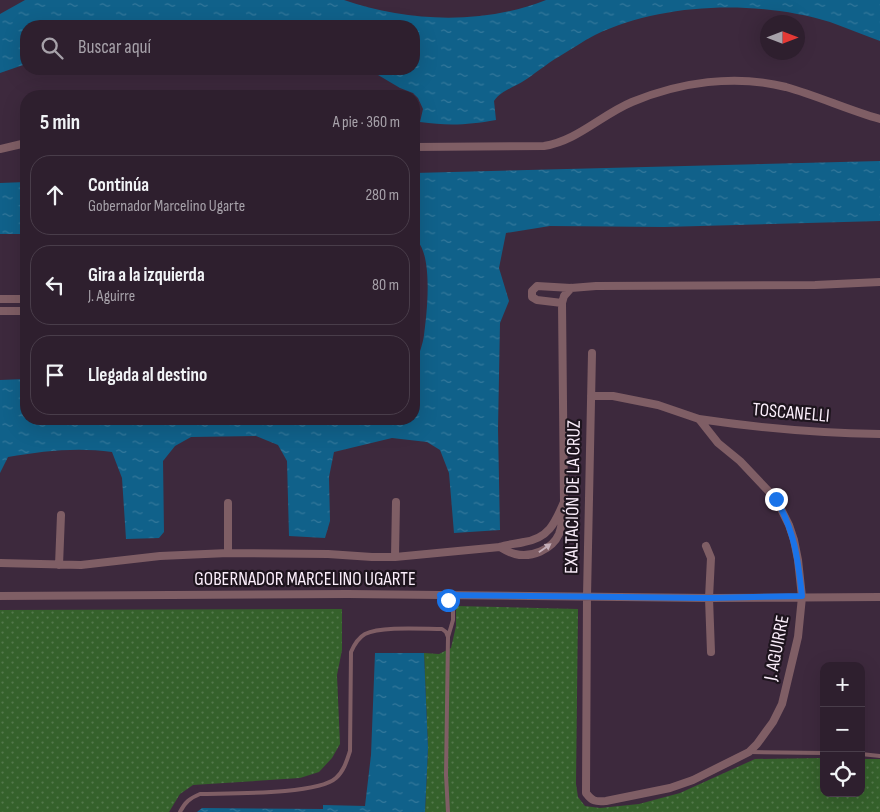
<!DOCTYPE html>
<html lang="es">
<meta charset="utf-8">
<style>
body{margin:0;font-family:"Sofia Sans Condensed",sans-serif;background:#3a2c3a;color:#f1f3f6}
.controls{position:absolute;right:15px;bottom:15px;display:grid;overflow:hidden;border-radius:10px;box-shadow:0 5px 20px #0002}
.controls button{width:45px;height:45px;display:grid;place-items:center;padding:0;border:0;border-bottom:1px solid #493d4a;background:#2e1f2e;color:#f1f3f6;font:25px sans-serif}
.compass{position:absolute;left:760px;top:15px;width:45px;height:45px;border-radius:50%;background:#2e1f2e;box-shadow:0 5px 20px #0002;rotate:90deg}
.stop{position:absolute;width:15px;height:15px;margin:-11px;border:4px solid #1a73e8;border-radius:50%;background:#fff}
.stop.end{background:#1a73e8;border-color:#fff;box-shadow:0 1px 5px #0008}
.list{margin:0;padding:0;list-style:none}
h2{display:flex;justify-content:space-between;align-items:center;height:65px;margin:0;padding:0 20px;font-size:21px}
h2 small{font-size:16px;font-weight:400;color:#a7a2aa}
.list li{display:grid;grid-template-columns:32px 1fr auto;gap:15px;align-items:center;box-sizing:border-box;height:80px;margin:0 10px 10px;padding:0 10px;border:1px solid #493d4a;border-radius:20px}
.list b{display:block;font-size:19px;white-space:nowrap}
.list p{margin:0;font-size:16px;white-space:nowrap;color:#a7a2aa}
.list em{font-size:16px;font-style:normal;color:#a7a2aa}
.icon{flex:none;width:28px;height:28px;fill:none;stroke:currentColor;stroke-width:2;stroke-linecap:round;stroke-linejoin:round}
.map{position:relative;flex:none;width:880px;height:812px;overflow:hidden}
.search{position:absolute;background:#2e1f2e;box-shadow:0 5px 20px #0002;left:20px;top:20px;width:400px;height:55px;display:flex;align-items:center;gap:12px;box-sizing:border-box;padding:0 18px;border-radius:20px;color:#a7a2aa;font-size:19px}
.panel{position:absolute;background:#2e1f2e;box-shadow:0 5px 20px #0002;left:20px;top:90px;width:400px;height:335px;border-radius:20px}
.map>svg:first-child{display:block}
</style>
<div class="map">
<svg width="880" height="812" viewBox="0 0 880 812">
<defs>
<pattern id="grass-dots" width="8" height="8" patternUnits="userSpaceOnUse" patternTransform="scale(1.25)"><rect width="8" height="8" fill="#35612b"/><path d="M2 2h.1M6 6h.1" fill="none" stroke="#53784b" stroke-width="1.8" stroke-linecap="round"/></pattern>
<pattern id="water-ripples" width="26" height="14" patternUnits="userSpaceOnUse" patternTransform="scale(1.25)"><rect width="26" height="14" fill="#10618a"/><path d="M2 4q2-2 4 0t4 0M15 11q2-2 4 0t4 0" fill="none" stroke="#34789b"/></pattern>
</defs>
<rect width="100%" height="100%" fill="#3d293d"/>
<!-- grass -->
<path fill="url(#grass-dots)" d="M 456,606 L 578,609 L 576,784 L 578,797 L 585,806 L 600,808 L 639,804 L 680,793 L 755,759 L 824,758 L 824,793 L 861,793 L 861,759 L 880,759 L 880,812 L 425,812 L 428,748 L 424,653 L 439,654 L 451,648 L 456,626 Z
M 342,609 L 342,650 L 337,675 L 340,744 L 332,758 L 319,772 L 300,778 L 193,785 L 180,794 L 169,812 L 0,812 L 0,610 Z"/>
<!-- water -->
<path fill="url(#water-ripples)" d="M 25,0 L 344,0 C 407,22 483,25 546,0 L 880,0 L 880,41 C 863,35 847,28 830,22 C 759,0 663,2 595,35 C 583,41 572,49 560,56 C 546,64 535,74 522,82 C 512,88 501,91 494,101 L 496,120 C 468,125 448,126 420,122 L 423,109 L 418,98 L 413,93 L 400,88 L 368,69 L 414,69 L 414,26 L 258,26 L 218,21 L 188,20 L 135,26 L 26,26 L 26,64 L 0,73 L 0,14 Z
M 880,161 L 880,221 L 664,227 L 550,226 L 506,233 L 499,268 L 509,301 L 500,323 L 498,429 L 500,530 L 454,533 L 449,473 L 440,450 L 427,442 L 392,438 L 334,452 L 329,477 L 330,521 L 325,538 L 289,536 L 287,461 L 278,445 L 256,436 L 191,437 L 175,446 L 163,461 L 164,532 L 159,538 L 126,539 L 122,478 L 112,452 C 77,447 43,451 8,457 L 0,473 L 0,380 L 26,379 L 26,419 L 414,419 L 414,362 L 417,361 C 419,353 423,344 424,335 C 427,313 434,251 414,238 L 414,173 Z
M 26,182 L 26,234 L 0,234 L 0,183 Z
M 375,653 L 424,653 L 428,748 L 425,812 L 197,812 L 202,808 L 323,809 L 323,805 L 365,806 L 371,755 Z"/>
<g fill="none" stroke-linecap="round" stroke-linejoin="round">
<!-- service -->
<path stroke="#7f5e65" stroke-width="4" d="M 443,597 L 453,607 L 453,620 L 448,637
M 749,752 L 824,753
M 861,754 L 880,756
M 180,812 C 185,802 190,798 200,794 C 229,793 317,795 336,778 C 344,771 347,760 350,751 L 351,652 C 354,645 358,638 365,634 C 381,626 423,629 442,629 L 446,632 L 448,637 L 446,775 L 448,812"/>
<!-- minor -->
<path stroke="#7f5e65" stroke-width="8" d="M 166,96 L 198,94 L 230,96
M 414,147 L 544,146 C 577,141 601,115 632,102 C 680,82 735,74 786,87 C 818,96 848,110 880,119
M 0,149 L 26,143
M 0,299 L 26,299
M 562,303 L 537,300 L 532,297 L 532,291 L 537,286 L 571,288 L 596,286 L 815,285 L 880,282
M 0,311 L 26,311
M 591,396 L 613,396 L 658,405 L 699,419 L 718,443 L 740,461 L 776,499 L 789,525 L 794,540 L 798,560 L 802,597 L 798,637 L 782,704 L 773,722 L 757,744 L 749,752 L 693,780 L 670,788 L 606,801 C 595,802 592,801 586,793 L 587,596 L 592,353
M 699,419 C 759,428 819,433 880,434
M 564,502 L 562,303 L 564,296 L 571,288
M 706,546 L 711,558 L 709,598 L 711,652
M 228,553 L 228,503
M 395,557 L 396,502
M 0,563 L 81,565 L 160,556 L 228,553 L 328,554 L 372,557 L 395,557 L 500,547 C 508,544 516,544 524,542 C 549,538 555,523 564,502 C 563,513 563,524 559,534 C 552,550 531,558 515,554 C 510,553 505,550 500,547
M 59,565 L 61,515
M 0,596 L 348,594 L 709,598 L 880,597"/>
</g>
<!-- one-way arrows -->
<defs><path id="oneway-solid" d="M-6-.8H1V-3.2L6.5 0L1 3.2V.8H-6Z" transform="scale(1.25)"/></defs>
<use fill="#c4aeb8" href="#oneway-solid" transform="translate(545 548) rotate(-35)"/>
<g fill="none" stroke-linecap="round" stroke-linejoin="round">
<!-- route -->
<path stroke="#1a73e8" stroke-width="6" d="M 448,600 L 440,595 L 709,598 L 802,596 C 798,560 795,532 776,499"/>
</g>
<g text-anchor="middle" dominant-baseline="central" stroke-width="4.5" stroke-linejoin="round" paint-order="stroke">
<!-- street labels -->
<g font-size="19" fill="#fceffc" stroke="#1e151e">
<text transform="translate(791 413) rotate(5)">TOSCANELLI</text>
<text transform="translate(573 497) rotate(-89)">EXALTACIÓN DE LA CRUZ</text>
<text x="305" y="579">GOBERNADOR MARCELINO UGARTE</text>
<text transform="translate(777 648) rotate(-79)">J. AGUIRRE</text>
</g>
</g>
</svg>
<div class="controls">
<button>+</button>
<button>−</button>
<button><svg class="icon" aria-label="locate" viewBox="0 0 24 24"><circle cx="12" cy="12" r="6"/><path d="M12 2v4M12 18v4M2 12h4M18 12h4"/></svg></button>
</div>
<svg class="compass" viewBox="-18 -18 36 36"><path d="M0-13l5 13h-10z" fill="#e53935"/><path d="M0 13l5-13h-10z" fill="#a7a2aa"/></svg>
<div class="stop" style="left:448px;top:600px"></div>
<div class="stop end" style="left:776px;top:499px"></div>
<div class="search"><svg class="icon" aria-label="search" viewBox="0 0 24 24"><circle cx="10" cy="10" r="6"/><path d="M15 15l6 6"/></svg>Buscar aquí</div>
<section class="panel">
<h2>5 min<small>A pie · 360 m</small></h2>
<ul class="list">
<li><svg class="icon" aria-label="ahead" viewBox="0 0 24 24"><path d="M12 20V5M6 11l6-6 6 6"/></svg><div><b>Continúa</b><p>Gobernador Marcelino Ugarte</p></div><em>280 m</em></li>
<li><svg class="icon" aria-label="left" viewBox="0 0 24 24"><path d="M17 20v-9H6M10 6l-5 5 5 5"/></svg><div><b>Gira a la izquierda</b><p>J. Aguirre</p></div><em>80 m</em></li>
<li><svg class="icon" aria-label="arrive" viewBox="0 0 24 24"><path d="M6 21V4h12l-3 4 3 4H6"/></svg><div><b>Llegada al destino</b></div></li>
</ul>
</section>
</div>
